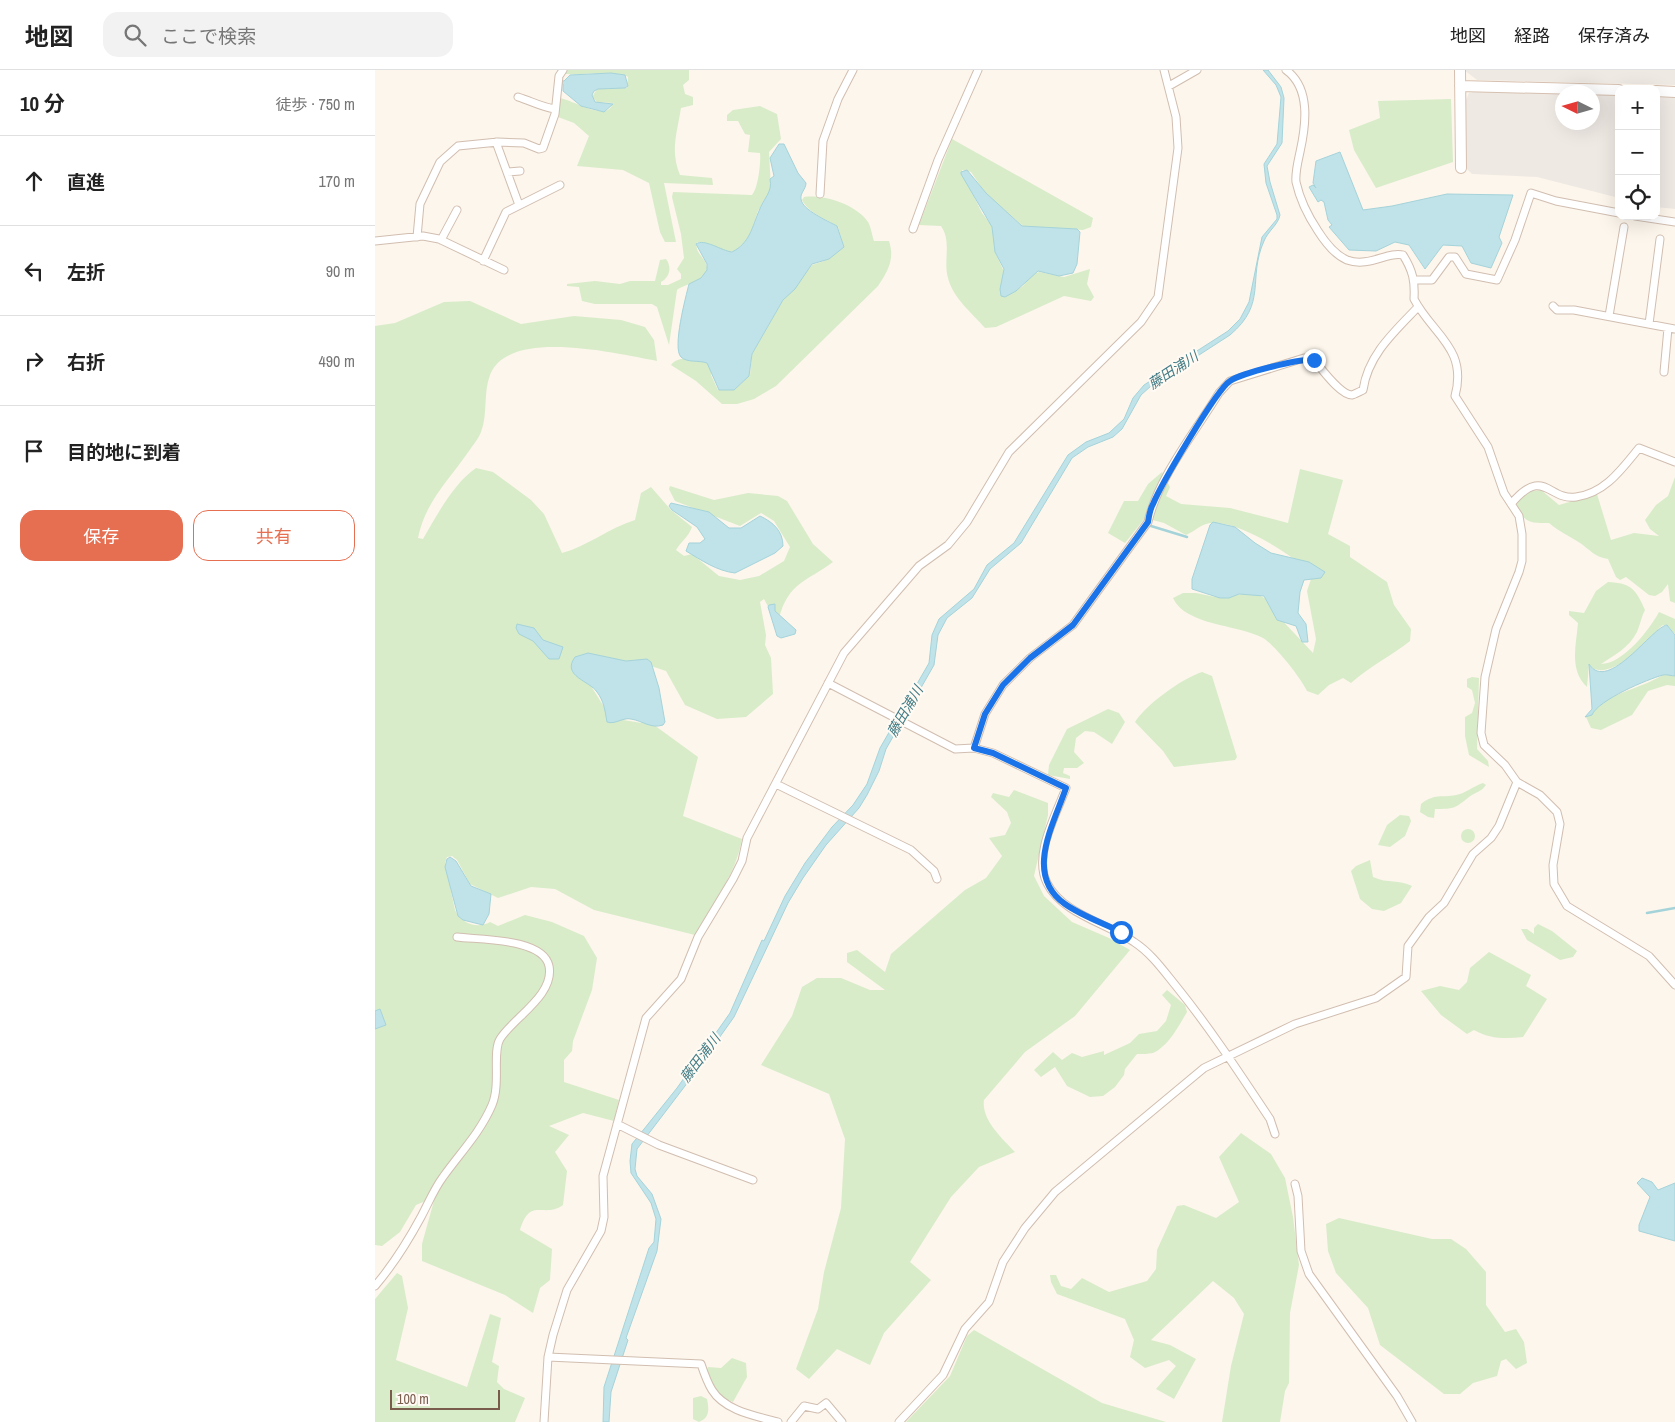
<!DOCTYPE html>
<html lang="ja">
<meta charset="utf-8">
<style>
body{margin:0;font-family:"Archivo Narrow","Noto Sans JP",sans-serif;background:#f2f2f2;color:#222}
.controls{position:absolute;right:15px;top:15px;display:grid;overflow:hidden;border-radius:10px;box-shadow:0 5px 20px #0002}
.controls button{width:45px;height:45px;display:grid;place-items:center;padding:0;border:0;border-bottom:1px solid #e0e0e0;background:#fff;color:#222;font:25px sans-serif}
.compass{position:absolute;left:1180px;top:15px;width:45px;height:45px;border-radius:50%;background:#fff;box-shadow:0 5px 20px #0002;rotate:275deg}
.scale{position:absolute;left:15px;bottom:12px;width:110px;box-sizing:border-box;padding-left:5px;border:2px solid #7a5c4d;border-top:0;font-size:14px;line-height:18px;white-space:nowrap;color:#7a5c4d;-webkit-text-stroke:4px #fffaf3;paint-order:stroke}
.stop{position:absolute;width:15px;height:15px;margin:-11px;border:4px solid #1a73e8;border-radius:50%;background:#fff}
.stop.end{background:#1a73e8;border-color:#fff;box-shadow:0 1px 5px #0008}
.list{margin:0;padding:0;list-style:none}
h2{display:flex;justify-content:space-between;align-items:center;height:65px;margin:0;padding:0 20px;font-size:21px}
h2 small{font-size:16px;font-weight:400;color:#767676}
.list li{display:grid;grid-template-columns:32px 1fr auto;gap:15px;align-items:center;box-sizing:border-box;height:90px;padding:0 20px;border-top:1px solid #e0e0e0}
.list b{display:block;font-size:19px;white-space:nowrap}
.list em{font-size:16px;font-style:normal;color:#767676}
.actions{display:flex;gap:10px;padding:15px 20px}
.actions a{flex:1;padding:11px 0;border:1px solid #e76f51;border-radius:15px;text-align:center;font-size:18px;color:#e76f51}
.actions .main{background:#e76f51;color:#fff}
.icon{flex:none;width:28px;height:28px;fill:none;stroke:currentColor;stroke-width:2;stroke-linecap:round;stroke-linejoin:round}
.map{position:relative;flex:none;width:1300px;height:1352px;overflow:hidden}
header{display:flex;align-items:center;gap:30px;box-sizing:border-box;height:70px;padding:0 25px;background:#fff;border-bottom:1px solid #e0e0e0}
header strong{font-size:24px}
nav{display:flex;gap:28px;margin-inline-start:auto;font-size:18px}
.search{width:350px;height:45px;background:#f2f2f2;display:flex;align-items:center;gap:12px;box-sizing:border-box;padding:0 18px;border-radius:15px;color:#767676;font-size:19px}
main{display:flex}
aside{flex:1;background:#fff}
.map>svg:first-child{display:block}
</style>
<header>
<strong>地図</strong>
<div class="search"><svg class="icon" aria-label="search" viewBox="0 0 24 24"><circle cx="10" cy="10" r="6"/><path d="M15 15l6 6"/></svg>ここで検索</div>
<nav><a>地図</a><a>経路</a><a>保存済み</a></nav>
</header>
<main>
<aside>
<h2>10 分<small>徒歩 · 750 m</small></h2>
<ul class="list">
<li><svg class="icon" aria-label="ahead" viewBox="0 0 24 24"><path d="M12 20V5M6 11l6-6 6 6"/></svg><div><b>直進</b></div><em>170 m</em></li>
<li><svg class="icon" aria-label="left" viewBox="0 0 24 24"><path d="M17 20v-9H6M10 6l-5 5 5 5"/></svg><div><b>左折</b></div><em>90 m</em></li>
<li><svg class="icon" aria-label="right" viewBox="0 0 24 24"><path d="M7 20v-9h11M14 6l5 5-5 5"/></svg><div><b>右折</b></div><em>490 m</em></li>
<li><svg class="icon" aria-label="arrive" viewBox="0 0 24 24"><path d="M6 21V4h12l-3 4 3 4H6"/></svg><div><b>目的地に到着</b></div></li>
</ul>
<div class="actions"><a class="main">保存</a><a>共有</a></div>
</aside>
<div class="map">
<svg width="1300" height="1352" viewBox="0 0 1300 1352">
<rect width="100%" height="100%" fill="#fdf6ec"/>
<!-- industrial -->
<path fill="#efe9e4" d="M 1089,0 L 1300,0 L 1300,15 L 1102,10 Z
M 1103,21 L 1187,23 L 1188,52 L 1218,52 L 1218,24 L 1244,24 L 1244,128 L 1162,107 L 1097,104 L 1091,98 L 1090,32 L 1094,23 Z
M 1281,25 L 1300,26 L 1300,139 L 1281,137 Z"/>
<!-- green -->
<path fill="#d8ecc9" d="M 191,0 L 314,0 L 314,10 L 308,15 L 310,24 L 318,27 L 318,35 L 306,38 C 302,63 295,81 305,105 L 337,108 L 338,115 L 289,113 L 301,172 L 290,172 L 285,162 L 274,113 L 248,100 L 202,96 L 214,66 L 199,53 L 183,47 L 183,28 C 196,28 232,54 238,33 L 222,32 L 217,27 L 222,19 L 252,18 L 253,7 C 244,0 204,5 190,4 Z
M 1076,29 L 1078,92 L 1001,118 L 979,80 L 974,60 L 1005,48 L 1003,31 Z
M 385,36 L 402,44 L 406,69 L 394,82 L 396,119 L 383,141 L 374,168 L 360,181 L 352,182 L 326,172 L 322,172 C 319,183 331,188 332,197 C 333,210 310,214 302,220 L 294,275 L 282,237 L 277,234 L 220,234 L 207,231 L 204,217 L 192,216 L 192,214 L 220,211 L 245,214 L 255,211 L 280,211 L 285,190 L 291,189 C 297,197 295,207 286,212 L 286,215 L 293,215 L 306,209 L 306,204 L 302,199 L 309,188 L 306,164 L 297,127 L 298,122 L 377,125 C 383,119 386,93 385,83 L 373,82 L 375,65 L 370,64 L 363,51 L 352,51 L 352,45 L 358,40 Z
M 577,69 L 718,148 L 716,157 L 708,160 L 649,157 L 611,124 L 596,102 L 587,100 L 587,102 L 607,143 L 618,157 L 621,184 L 630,204 L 625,222 L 626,225 L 630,227 L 648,216 L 658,204 L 664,202 L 689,207 L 715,199 L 712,214 L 719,227 L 716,231 L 689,226 L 621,257 L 610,258 C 597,243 578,228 573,208 C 568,190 577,172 566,156 L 544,155 Z
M 429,127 C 449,124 482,135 493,152 C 496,157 497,165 499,171 L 514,171 C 520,189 513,201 503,216 L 401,316 L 379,329 L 362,334 L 347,334 L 321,311 L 296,295 C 304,284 327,289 336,296 L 336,305 L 343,320 L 359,320 L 375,305 L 377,284 L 407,232 L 437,195 L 449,191 L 469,177 L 463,157 C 451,148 435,145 427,130 Z
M 95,231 L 146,254 L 199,246 L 246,250 L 270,257 L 279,270 L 282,291 C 243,284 133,257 115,305 C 108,323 113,344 106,362 C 104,368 98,375 94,381 C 74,410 50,432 43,468 L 48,469 C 62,445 78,414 101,398 L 118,402 L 156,430 L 169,444 L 187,483 C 213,476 234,458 260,450 L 266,423 L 276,417 L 296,440 L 317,457 C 313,468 306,471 301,480 L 309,486 L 317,484 L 344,506 L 365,510 L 384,506 L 409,491 L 415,477 L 399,451 L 386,443 L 365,456 L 300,431 L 294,419 L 295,416 L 339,430 L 373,423 L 403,426 L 412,431 L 438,474 L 458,492 C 431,512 414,512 404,548 L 396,542 L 389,529 L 385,532 L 391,565 L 390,575 L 396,588 L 398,624 L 371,647 L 342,649 L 310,635 L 291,601 L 270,594 L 200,603 L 216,616 L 236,648 L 279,655 L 323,687 L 308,746 L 367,769 C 360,807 338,832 320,865 L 219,840 L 180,819 L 156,817 L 123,828 L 95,814 L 82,790 L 77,786 L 72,787 L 70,793 L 80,840 C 86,854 103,859 115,852 L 123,856 L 150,845 L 177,852 L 209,866 L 222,888 L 217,920 L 198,971 L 197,981 L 189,990 L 189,1012 L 244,1030 L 239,1051 L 208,1043 L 174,1056 L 194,1065 L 180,1082 L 192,1101 L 188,1135 C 169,1149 155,1126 145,1160 L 177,1179 L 175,1210 L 165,1218 L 158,1243 L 130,1225 L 47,1191 L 47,1174 L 60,1127 L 41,1135 L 25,1162 L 7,1176 L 0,1175 L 0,256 L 20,253 L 69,232 Z
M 925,399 L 968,410 L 953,464 L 975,476 L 975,487 L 1012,512 L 1019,535 L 1036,559 L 1035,571 C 1016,586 995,596 976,613 L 968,608 L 954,615 L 943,625 L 932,621 C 926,608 900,575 888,568 C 862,554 811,556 798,528 L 808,523 L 821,523 L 840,527 L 879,523 L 896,531 L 902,545 L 938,583 L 941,569 L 932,521 L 938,503 C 917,486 866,451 838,453 C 826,453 821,461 811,465 L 789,453 L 770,448 L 750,473 L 733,463 L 749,431 L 763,431 L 773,414 L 787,402 L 795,417 L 791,426 L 806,434 L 855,438 L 913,453 Z
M 1300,407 L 1300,533 L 1295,531 L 1293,514 L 1287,522 L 1280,526 L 1274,525 L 1251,507 L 1245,510 L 1241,507 L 1233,489 C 1220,487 1215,480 1205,473 C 1193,465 1186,463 1174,453 C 1154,453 1149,453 1140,433 L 1149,422 L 1166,420 L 1184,435 L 1222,424 L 1236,470 L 1259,463 L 1284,466 L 1275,459 L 1270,450 L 1281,435 L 1293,426 Z
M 1233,512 C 1256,513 1261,519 1270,540 C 1266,548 1265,555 1262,562 C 1254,578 1239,585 1226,594 C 1248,594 1275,559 1284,542 L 1300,549 L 1300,564 L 1292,555 L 1288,555 C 1283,558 1281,563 1278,567 C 1266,579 1230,613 1214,595 L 1212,617 C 1194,600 1201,576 1203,553 L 1194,545 L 1194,541 L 1209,543 L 1221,521 Z
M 827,602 L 837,606 L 862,687 L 860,690 L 799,697 L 788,681 L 760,652 C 772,634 806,609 827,602 Z
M 1289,604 L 1300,606 L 1300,616 L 1292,615 L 1273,621 L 1257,645 L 1226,660 L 1216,658 L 1211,647 C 1218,645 1219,638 1225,634 C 1244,621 1272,616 1289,604 Z
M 1097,607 L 1104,608 L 1102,679 L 1113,691 L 1114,697 L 1094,685 L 1090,666 L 1090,647 L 1097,643 L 1100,633 L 1097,620 L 1092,617 L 1092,609 Z
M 733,639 L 744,643 L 750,652 L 737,674 L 719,662 L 710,661 L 701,668 L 699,682 L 709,693 L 702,698 L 689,698 L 688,703 L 695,706 L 695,709 L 673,705 L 674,695 L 692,659 Z
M 1108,713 L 1111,715 C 1106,722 1101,722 1094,727 C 1080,738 1080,739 1060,739 L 1059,748 L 1053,747 L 1045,742 L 1046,734 C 1060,723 1066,728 1081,725 C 1089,724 1099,716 1108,713 Z
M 639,720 L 673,733 L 673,745 L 659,806 L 669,826 L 697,852 L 734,868 L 755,880 L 700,946 L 650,982 L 609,1030 C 606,1050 628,1069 640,1082 L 604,1097 L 576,1127 L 535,1192 L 556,1210 L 509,1263 L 495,1295 L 462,1279 L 434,1309 L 421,1299 L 443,1239 L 449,1202 L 466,1138 L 470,1069 L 454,1024 L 386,995 L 417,946 L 427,917 L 442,908 L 466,908 L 495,920 L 510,920 L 472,892 L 472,883 L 482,880 L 510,902 L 516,884 L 590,820 L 611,808 L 627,786 L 614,768 L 630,765 L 636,753 L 632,742 L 616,727 L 618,723 L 634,727 Z
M 1025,745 L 1034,746 L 1036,751 L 1030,766 L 1015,777 L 1003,775 L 1012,755 Z
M1086 766a7 7 0 1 1 14 0a7 7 0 1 1-14 0Z
M 995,790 L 998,807 C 1013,814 1024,809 1037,816 L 1026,833 L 1009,841 L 997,839 L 985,829 L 976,801 L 981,796 Z
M 1163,854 L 1177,861 L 1202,881 L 1198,887 L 1185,890 L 1152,870 L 1146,859 L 1152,859 L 1159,864 L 1159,858 Z
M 1114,882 L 1156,905 L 1151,916 L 1172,929 L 1148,967 C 1131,969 1114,969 1099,960 L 1092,964 L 1066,945 L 1046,921 L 1065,916 L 1084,920 L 1092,912 L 1095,898 Z
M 792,920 L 810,935 L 812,942 C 804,955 794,976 778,983 C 774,984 767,984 762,984 L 750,999 L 749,1005 L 740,1017 L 728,1026 L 715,1027 L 692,1016 L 680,997 L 666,1007 L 659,1000 L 678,982 L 687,990 L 697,983 L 707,987 L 729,981 L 729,985 L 755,973 L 764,964 L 782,961 L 791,951 L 796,935 L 787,925 Z
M 866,1063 L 896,1084 L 910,1108 L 918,1147 L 924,1195 L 915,1243 L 914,1313 L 910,1321 L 905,1352 L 847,1352 L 856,1296 L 869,1244 L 859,1228 L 838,1211 L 776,1270 L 795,1275 L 821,1289 L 799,1329 L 781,1319 L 801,1296 L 794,1290 L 770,1298 L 755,1287 L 759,1270 L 750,1249 L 682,1224 L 676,1212 L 675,1205 L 681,1205 L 686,1216 L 696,1219 L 707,1208 L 734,1222 L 772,1211 L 781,1199 L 782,1180 L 802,1136 L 809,1135 L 841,1148 L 864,1132 L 844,1087 Z
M 964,1148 L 1057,1169 L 1076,1169 L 1091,1179 L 1111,1202 L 1111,1235 L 1130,1262 L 1141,1259 L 1149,1272 L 1152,1293 L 1141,1299 L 1131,1289 L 1126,1291 L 1122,1306 L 1098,1313 L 1085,1324 L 1069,1324 L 1005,1275 L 993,1238 L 961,1203 L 953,1181 L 951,1154 Z
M 22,1203 L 27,1206 L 33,1238 L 21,1290 L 92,1317 L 115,1244 L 126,1248 L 117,1292 L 124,1296 L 122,1312 L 129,1319 L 150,1328 L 140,1352 L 0,1352 L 0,1229 Z
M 599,1260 L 727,1333 L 791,1352 L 531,1352 L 575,1306 L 592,1266 Z
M 357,1288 L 371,1293 L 372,1307 L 358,1332 C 343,1327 338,1316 331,1303 L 333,1297 L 346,1298 Z
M 326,1326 L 332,1329 C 334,1339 335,1348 324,1352 L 318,1349 L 318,1328 Z"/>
<!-- water -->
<path fill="#bfe3e8" stroke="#a5d3da" d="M 888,0 L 893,0 L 906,17 L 909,28 L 907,73 L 892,96 L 895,112 L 905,145 C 903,155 893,161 889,171 C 872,209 893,233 855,265 L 776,316 L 766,325 L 747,359 L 738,367 L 713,377 L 697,388 L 646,473 L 615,499 L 597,528 L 572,548 L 563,565 L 559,595 L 511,679 L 504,701 L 492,725 L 484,738 L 451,775 L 428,808 L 413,833 L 359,947 L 310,1016 L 262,1079 L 260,1099 L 262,1106 L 277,1124 L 286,1149 L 282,1181 L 251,1268 L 253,1270 L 236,1322 L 234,1352 L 228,1352 L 229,1317 L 274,1178 L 279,1172 L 281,1149 L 276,1133 L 256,1103 L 255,1091 L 257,1074 L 302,1018 L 355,943 L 387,870 L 389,871 L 410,826 L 430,793 L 457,757 L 478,735 L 492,714 L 505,678 L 554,593 L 557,565 L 564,549 L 599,519 L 612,495 L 639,473 L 693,385 L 711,372 L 734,363 L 749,349 L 758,328 L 769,315 L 853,261 L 865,249 L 874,232 L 887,167 L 902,149 L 902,145 L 891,113 L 889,94 L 902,74 L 906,27 L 901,15 Z
M 236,3 L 250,5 L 253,16 L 250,18 L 223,19 L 219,21 L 217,25 L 220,32 L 238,34 L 229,42 L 206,36 L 188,21 L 188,14 L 182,10 L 189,11 L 195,5 Z
M 404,74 L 409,74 L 423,103 L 431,113 C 431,119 425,123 426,129 C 427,140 453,151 462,156 L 469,177 L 454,189 L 437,194 L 420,219 L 408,230 L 377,284 L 374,306 L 359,320 L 344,320 L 332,293 C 324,290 312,293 306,287 C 297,278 311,226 314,214 L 326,208 L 332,200 L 332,194 L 321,174 C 329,168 347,181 357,182 C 375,173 377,157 384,141 C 388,129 398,122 395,109 L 399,106 L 395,88 Z
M 965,82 L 988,140 L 1017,136 L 1072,124 L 1138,125 L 1124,167 L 1127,173 L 1116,198 L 1096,193 L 1087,176 L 1068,175 L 1050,199 L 1034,175 L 1020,172 L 1001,181 L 974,180 L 954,157 L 957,155 L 953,150 L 949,132 L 946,130 L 943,132 L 934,117 L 938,115 L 941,118 L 938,113 L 941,91 Z
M 592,100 L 611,123 L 647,156 L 702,159 L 705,162 L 702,194 L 698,203 L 684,206 L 663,201 L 641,221 L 630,227 L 626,226 L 625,219 L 629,199 L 620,182 L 617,157 L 586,104 L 586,102 Z
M 296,433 L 334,442 L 354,458 L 366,458 L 385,446 C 398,452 408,461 408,476 L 400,483 L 360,503 C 342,501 326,490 311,481 L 314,473 L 325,473 L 330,469 L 322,457 L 297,440 L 294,436 Z
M 838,452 L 860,457 L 880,473 L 896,483 L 934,492 L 950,502 L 946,508 L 929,510 L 925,522 L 923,543 L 931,554 L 933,572 L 927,572 L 921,556 L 902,550 L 889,526 L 864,524 L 854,528 L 845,528 L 817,519 L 817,509 L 835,455 Z
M 400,534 L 400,541 L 421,560 L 420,564 L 406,568 L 402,566 L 393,537 L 394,535 Z
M 142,554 L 159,558 L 168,570 L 188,577 L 184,589 L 174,589 L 158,571 L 144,564 L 141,558 Z
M 1292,555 L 1300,565 L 1300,606 C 1297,606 1291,604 1288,605 C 1273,609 1223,630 1217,645 L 1210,647 L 1217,639 L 1214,594 C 1233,624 1278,556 1292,555 Z
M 213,583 L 251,591 L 272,589 L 276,592 L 284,618 L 290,652 L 288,655 C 276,659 268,651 256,649 C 248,647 240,655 232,652 C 230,641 229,631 222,622 C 215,611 186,606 200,587 Z
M 75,787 L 81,791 L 96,816 L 116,824 L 114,844 L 108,855 L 88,850 L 83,846 L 70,797 L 72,789 Z
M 5,939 L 11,955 L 0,959 L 0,941 Z
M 1267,1108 L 1277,1112 L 1283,1120 L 1300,1113 L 1300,1171 L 1264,1161 L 1264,1155 L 1275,1127 L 1262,1113 Z"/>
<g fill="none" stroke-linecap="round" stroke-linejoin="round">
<!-- stream -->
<path stroke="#a5d3da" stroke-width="2.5" d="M 776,456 L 812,467
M 1272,843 L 1300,838"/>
<defs>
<path id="street" d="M 911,0 C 936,18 931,55 925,82 C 923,91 920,103 921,112 C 925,130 933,146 943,161 C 950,172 960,185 972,190 C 994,198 1013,181 1028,185 C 1038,201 1040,211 1039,229 C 1057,264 1093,278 1080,326 L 1113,377 L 1129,423 L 1144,446 L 1147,464 L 1147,491 L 1144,502 L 1121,559 L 1110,607 L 1106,663 L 1109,675 L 1130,695 L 1142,712 L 1165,725 L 1182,742 L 1185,754 L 1178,795 L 1179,814 L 1192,836 L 1274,886 L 1300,915
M 794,16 L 822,0
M 143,27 C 156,31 166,37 180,39
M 121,72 L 144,135
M 132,102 L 145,101
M 445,124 L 448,71 L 463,29 L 478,0
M 1260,146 L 1300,152
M 538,159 L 563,90 L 603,0
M 42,167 L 45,134 L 65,92 L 83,76 L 123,72 L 149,73 L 164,79 L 168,78 L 180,44 L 184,6 L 188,0
M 66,170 L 82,140
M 0,171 L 48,166 L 64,169 L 129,200
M 108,191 L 131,142 L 185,115
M 1040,210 L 1057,210 L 1074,187 L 1080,187 L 1091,204 L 1122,210 L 1140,170 L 1156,123 L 1181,131 L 1244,143
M 1178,236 L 1182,240 L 1199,240 L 1300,259
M 1234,246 L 1249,157
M 1274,254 L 1285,169
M 1289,302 L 1293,258
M 1136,434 C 1169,395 1173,431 1201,427 C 1230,423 1246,400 1264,378 L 1300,392
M 453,613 L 580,679 L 599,678 L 618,683 L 691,718 C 681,745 658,785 672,813 C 687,844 732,853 759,872 C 776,883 788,900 801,916 C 835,958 865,1004 895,1049 L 900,1064
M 599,678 L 610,644 L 628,615 L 655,588 L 698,555 L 773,452 C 783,408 820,362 844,323 L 855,311 L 929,288 L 939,290 C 946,298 965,325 977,325 C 980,324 984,322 988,320 C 993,285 1019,262 1043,237
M 401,714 L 536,780 L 559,801 L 562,809
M 242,1054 L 284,1075 L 378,1110
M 920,1114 L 923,1126 L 926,1181 L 934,1204 L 1022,1326 L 1037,1352
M 0,1216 C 18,1195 33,1171 46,1147 C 53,1134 59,1119 68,1107 C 85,1083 105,1063 117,1035 C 126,1014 117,982 125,969 C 138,948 180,925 174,896 C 168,868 105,870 82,867
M 173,1287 L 326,1294 C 329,1303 332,1312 337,1320 C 350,1341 381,1346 403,1352
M 169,1352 L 173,1287 L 178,1265 L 192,1220 L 226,1161 L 229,1147 L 228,1106 L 271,948 L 306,909 L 323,867 L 358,809 L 367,791 L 372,768 L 469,583 L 544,496 L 573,475 L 592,452 L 634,382 L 766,252 L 783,227 L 803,78 L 801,47 L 789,0
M 416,1352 L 429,1336 L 443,1339 L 451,1333 L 467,1352
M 524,1352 L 568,1305 L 590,1259 L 614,1232 L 628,1192 L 650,1158 L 680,1122 L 829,998 L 920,954 L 1001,928 L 1031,907 L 1033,876 L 1054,847 L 1069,833 L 1098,784 L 1116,768 L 1124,756 L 1142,712"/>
<path id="secondary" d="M 1085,0 L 1086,98
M 1085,16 L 1244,20
M 1281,21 L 1300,22"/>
</defs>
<!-- street casing -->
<use href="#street" stroke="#d1beb0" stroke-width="9"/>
<!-- secondary casing -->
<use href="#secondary" stroke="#d6c0b0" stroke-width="12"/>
<!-- street -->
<use href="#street" stroke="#fff" stroke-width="7"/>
<!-- secondary -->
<use href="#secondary" stroke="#fff" stroke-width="10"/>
</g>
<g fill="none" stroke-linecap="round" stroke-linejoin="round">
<!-- route -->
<path stroke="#1a73e8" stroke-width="6" d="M 746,862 C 728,853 707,846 690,834 C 649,805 678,756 691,718 L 618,683 L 599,678 L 610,644 L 628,615 L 655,588 L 698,555 L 773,452 C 774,446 775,439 778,434 C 786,415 841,320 855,311 C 867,303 926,288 939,290"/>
</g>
<g text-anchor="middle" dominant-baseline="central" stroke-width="4" stroke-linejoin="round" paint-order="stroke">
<!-- water labels -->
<g font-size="14" font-style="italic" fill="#437c86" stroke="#fffaf3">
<text transform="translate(798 300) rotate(-33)">藤田浦川</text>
<text transform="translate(530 641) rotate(-60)">藤田浦川</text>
<text transform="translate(325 988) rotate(-53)">藤田浦川</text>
</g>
</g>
</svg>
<div class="controls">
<button>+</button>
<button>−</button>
<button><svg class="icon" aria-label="locate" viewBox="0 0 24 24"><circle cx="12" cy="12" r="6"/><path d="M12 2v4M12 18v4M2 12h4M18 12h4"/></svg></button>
</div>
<svg class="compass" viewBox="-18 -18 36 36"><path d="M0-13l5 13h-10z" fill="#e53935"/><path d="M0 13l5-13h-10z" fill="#767676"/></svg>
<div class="scale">100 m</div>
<div class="stop" style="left:746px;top:862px"></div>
<div class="stop end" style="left:939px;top:290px"></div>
</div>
</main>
